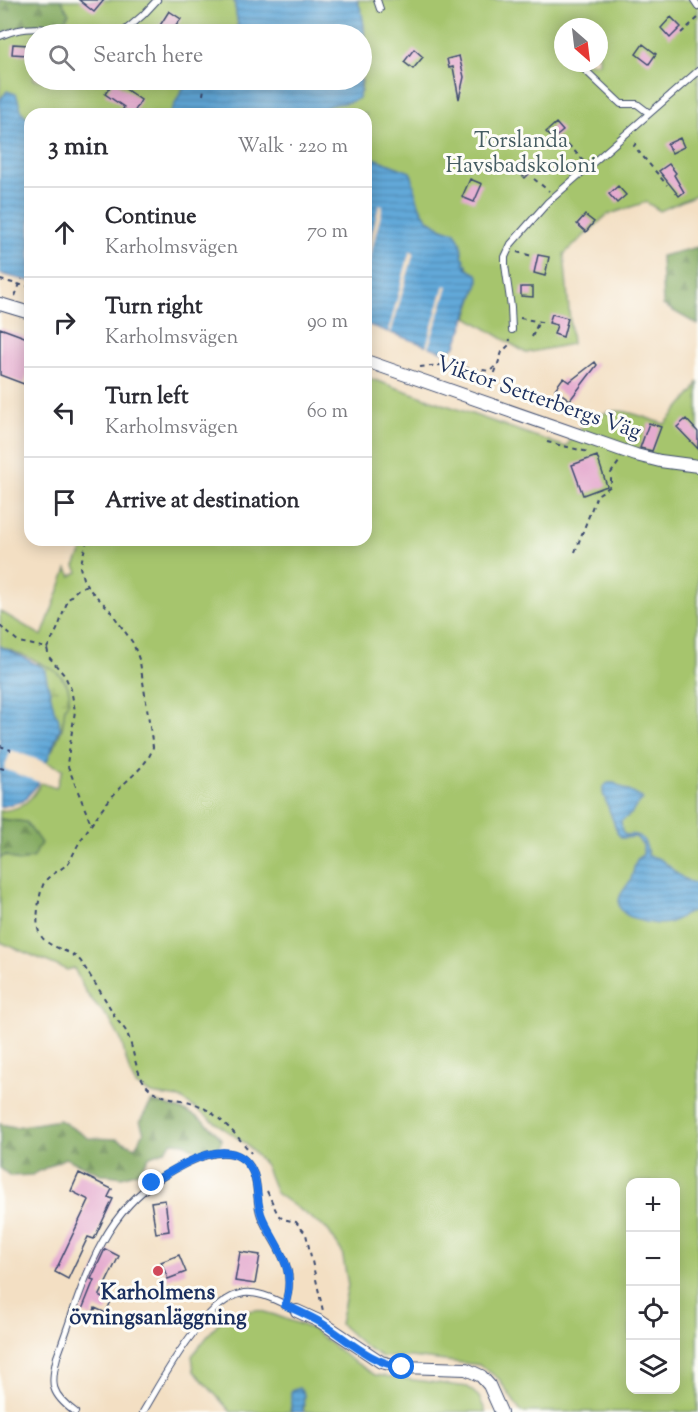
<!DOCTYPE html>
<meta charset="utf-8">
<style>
body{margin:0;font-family:"Sorts Mill Goudy",serif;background:#f2f2f3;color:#2b2b33}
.controls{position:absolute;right:18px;bottom:18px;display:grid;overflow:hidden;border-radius:12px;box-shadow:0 3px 15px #0003}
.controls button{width:54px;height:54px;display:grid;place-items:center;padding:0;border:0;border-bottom:2px solid #e1e1e2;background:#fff;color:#2b2b33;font:30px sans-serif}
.compass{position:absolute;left:554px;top:18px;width:54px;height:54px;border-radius:50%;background:#fff;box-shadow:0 3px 15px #0003;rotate:152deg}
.stop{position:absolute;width:18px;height:18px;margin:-14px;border:4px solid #1a73e8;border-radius:50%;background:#fff}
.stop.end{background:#1a73e8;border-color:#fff;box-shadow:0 2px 6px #0008}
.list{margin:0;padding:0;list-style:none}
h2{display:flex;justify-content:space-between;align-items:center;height:78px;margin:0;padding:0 24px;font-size:26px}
h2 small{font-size:20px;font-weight:400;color:#7c7c81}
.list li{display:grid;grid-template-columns:39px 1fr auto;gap:18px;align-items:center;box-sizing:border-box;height:90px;padding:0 24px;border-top:2px solid #e1e1e2}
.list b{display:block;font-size:22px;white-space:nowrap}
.list p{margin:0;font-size:20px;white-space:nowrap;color:#7c7c81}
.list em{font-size:20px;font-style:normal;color:#7c7c81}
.icon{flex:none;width:33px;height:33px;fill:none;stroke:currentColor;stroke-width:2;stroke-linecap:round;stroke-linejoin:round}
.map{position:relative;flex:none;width:698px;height:1412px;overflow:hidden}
.search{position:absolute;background:#fff;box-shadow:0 3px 15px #0003;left:24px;top:24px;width:348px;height:66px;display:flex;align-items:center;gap:15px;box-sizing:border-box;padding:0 21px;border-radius:33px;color:#7c7c81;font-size:22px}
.panel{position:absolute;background:#fff;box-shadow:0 3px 15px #0003;left:24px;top:108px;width:348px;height:438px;border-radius:18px}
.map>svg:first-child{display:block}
</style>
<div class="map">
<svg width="698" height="1412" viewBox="0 0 698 1412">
<defs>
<pattern id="forest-firs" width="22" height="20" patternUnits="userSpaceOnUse" patternTransform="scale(1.5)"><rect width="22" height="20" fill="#84aa60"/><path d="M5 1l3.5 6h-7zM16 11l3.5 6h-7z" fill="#6b8b52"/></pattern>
<pattern id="wetland-marsh" width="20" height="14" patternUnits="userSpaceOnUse" patternTransform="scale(1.5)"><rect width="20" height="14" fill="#a6c56d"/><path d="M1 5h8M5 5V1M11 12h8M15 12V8" fill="none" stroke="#86a05d"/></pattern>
<pattern id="water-rules" width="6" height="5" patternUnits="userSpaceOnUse" patternTransform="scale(1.5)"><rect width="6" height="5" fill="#62a9d9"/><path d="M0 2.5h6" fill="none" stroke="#508ab3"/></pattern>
</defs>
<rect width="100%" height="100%" fill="#fdfcf7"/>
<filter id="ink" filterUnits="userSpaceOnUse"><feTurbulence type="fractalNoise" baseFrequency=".0167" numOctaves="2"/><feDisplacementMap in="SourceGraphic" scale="12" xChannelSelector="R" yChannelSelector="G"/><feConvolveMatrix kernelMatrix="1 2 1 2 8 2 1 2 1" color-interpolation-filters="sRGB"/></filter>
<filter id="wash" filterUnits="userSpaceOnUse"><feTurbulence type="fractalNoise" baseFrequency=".008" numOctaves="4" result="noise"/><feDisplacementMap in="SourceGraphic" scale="24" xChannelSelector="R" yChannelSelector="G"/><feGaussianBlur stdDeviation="1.35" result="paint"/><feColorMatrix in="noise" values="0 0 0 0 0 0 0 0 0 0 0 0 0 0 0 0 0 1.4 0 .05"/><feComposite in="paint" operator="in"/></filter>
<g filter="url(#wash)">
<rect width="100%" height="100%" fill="#f3dfc3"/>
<!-- green -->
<path fill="#a6c56d" stroke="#607a66" stroke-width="1.5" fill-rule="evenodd" d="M 0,0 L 234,0 L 238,25 L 230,34 L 219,33 L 219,28 L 213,28 L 210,34 L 34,34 L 34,80 L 192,80 L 182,90 L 170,114 L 30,114 L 30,122 L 22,112 L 0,100 Z
M 357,0 L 698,0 L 698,194 L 660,211 L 646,202 L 607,215 L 564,254 L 572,344 L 526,353 L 467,317 L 479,280 L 463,263 L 461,243 L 455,232 C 420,224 418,205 410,172 L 366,155 L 366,114 L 322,114 L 322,109 L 329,104 L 361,92 C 363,62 370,28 357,0 ZM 563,27 L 599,27 L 599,63 L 563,63 Z
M 366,377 L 566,447 C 576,430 597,410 619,411 C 632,411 652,421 665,424 L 694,391 L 698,382 L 698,1412 L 521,1412 L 499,1379 L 480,1365 L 411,1357 L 382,1357 L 363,1345 L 340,1324 L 348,1285 L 342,1252 L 328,1230 L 276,1193 L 265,1165 L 246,1144 L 180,1098 L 151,1094 L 136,1085 L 130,1074 L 121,1040 L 109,1019 L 86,993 L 74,968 L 67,970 L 0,942 L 0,858 L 6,855 L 26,822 L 0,819 L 0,811 C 21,810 32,800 41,783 L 56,788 L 63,769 L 45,762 C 51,751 57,741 62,729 C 64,722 63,713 66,706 C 69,697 71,686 62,677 C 48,663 18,654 0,646 L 0,611 L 42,636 L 67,569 L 71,576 L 78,572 L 75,566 L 87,540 L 366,540 ZM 630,1182 L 676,1182 L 676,1390 L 630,1390 Z
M 257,1310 L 275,1315 L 312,1329 L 350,1359 L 375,1375 L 468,1387 L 479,1397 L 486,1412 L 303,1412 L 304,1405 L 290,1409 L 291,1412 L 231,1412 L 194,1371 L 192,1356 L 222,1318 L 236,1312 Z"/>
<!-- forest -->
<path fill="url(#forest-firs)" stroke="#506c5f" stroke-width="1.5" d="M 0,0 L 61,0 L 69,14 L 59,28 C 37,23 20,25 0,33 Z
M 698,247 L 698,325 L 663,305 L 661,256 Z
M 0,819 L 26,822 L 41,843 L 34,857 L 20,862 L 6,855 L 0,858 Z
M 152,1101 C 183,1110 202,1113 222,1140 L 218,1148 L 197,1151 L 184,1143 L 172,1142 L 164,1151 L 150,1156 L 138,1172 L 122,1177 L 101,1174 L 65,1158 L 32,1175 L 10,1176 L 0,1168 L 0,1124 L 15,1127 L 60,1120 L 88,1138 L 117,1139 L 135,1147 L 144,1133 L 140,1121 Z"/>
<!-- wetland -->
<path fill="url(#wetland-marsh)" stroke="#607a66" stroke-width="1.5" d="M 38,663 C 53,667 72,681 69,699 C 69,702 66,704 65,707 C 64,712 64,720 62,725 C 60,735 55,746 49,755 L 35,665 Z"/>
<!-- water -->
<path fill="url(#water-rules)" stroke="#3e6c9c" stroke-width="1.5" d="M 234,0 L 357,0 C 368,23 364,50 362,75 L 362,34 L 230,34 L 238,25 Z
M 192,80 L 200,80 L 206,84 L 211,80 L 361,80 L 359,98 C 347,106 333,101 322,109 L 322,114 L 170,114 L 182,90 Z
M 7,91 L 16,94 L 22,112 L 30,122 L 30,281 L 0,274 L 0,100 Z
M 366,155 L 410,172 L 412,176 C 418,207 422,225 455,232 L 461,243 L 462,255 L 465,260 L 463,263 L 467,264 L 466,268 L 477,274 L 479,280 L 456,345 L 447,353 L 366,324 Z
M 0,646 L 44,668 L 55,713 L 58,716 L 60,728 L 38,784 L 23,801 L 0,807 Z
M 608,783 L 614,783 L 642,798 L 643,800 L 639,802 L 631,814 L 621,821 L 622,831 L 626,835 C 642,832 647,842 648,856 C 669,857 674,880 698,884 L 698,909 C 687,912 678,920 668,923 C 656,926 620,919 619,904 C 618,893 627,888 631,879 C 635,870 633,859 643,855 L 643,845 L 636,837 L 622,838 L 618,834 L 603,793 L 603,787 Z
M 299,1388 L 304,1394 L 303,1412 L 291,1412 L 291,1391 Z"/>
<!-- pier -->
<path fill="#f3dfc3" d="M 379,205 L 383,206 L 366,274 L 366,258 Z
M 410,251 L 414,252 L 391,333 L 389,332 L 389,329 Z
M 444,285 L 448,286 L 430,343 L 428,347 L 426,347 Z
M 11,750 L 50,764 L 41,783 L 4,769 Z"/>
<g id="blocks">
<!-- building -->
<path fill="#e5abcf" d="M 79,0 L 104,0 L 94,12 Z
M 169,11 L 181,19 L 170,34 L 159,27 Z
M 671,17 L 681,27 L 670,38 L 661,28 Z
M 13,44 L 29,45 L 28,55 L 12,54 Z
M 643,44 L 656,54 L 649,64 L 636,54 Z
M 414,49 L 423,57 L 413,69 L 404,62 Z
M 459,56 L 464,77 L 459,99 L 453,67 L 449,68 L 447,59 Z
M 114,81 L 141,100 L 133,114 L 123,109 L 124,107 L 105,94 Z
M 556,123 L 563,131 L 553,139 L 546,132 Z
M 680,138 L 684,147 L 672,153 L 667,144 Z
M 525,161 L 534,169 L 525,178 L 517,170 Z
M 669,164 L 676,173 L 674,175 L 684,192 L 679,196 L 659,171 Z
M 470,179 L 482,184 L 474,202 L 462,197 Z
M 618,186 L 626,195 L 617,203 L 609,194 Z
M 585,215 L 594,222 L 586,232 L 577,224 Z
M 538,255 L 549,257 L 545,276 L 534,273 Z
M 521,287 L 533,287 L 533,297 L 521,296 Z
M 552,314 L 568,318 L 563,337 L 554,334 L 557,325 L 549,323 Z
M 0,328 L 30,339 L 30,368 L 24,384 L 0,375 Z
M 595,362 L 597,365 L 570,400 L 555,389 L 563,378 L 569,382 Z
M 686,419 L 698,432 L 698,449 L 677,427 Z
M 649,423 L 661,427 L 652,451 L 640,448 Z
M 597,456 L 607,486 L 583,495 L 572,465 Z
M 79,1173 L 112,1189 L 108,1197 L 113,1199 L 94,1239 L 88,1237 L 68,1279 L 55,1272 L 89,1200 L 71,1191 Z
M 165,1200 L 169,1231 L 156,1233 L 151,1202 Z
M 105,1249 L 119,1256 L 100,1295 L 100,1297 L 111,1301 L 106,1313 L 95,1308 L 92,1317 L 81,1312 L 94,1280 L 91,1279 Z
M 240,1252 L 260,1255 L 255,1284 L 235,1281 Z
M 179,1255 L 186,1272 L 168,1279 L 161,1262 Z"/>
</g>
</g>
<g filter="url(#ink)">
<use href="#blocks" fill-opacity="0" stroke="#3b496d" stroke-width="1.5"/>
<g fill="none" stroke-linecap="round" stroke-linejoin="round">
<defs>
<path id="lane" d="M 377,0 L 380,9
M 694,0 L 698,6
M 121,34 L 143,15 L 157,0
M 0,36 C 21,27 41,25 63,34
M 583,68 L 621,104 L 637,104 L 649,113
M 512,330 L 511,307 L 505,265 L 505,257 L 511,244 L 548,202 L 698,71
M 75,1412 C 51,1394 50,1385 57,1357 C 82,1290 98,1217 162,1177 C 176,1168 190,1160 207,1155 C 223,1151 241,1151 251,1168 C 260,1183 255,1201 261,1216 C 275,1250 298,1263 285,1305
M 143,1412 C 163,1379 204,1299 244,1293 C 261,1291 282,1303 297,1311"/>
<path id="street" d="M 0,304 L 30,313
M 366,361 L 636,455 L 660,461 L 698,466
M 297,1311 L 321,1322 L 381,1362 L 402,1367 L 466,1369 L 481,1376 L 489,1385 L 501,1412"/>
</defs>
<!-- lane casing -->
<use href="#lane" stroke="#3b496d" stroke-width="8"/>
<!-- street casing -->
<use href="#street" stroke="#3b496d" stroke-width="14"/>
<!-- path -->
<path stroke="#3b496d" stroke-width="2" stroke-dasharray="4.5 4.5" stroke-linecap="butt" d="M 681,33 L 698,18
M 203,95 L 205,82
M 562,138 L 583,160
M 636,143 L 634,146 L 667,185
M 534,179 L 549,191
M 517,252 L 532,256
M 0,280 L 30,287
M 15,296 L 22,279
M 520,318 L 546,323
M 532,337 L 539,321
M 420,367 L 442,365 L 490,371 L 498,364
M 489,390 L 502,352 L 509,345 L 510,339
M 547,442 L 588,452
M 87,540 L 80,567 L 83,579 L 90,590 L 109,609 L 133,643 L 140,662 L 153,747 C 148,766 128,778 116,792 C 102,808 90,826 79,843 C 75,850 72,858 68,863 C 61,871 49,874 44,883 C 39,892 35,923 39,932 C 46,950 72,948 82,963 C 93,981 106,999 115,1017 C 118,1022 123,1026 126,1031 C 135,1049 134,1075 150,1089 C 161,1099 180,1098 193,1103 C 216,1111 236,1134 251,1153
M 575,552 L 597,495 L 611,486 L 611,473 L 619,462
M 0,626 L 19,642 L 47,648 L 49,657 L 65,676 L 71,689 L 75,711 L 67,764 L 91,824
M 47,648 C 52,640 57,631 60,622 C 66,605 68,592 87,585
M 0,746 L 11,750
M 0,768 L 4,769
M 267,1191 L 278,1215 L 283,1219 L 296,1222 L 306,1234 L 323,1311"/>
<!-- lane -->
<use href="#lane" stroke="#fff" stroke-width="6"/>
<!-- street -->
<use href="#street" stroke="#fff" stroke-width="12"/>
</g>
</g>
<g fill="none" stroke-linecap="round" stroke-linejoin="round" filter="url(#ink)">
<!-- route -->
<path stroke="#1a73e8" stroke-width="8" d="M 152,1183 C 178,1166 236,1128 254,1175 C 259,1189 256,1205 263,1219 C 278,1250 297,1268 285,1305 C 298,1311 312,1317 323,1324 C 348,1340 371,1363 402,1367"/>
</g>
<!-- markers -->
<circle fill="#d1495b" stroke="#fdfcf7" stroke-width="2" cx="158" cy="1271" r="6"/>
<g text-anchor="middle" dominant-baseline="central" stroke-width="6" stroke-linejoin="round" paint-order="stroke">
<!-- park labels -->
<g font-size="22" fill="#455c62" stroke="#fdfcf7">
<text x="521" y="142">Torslanda<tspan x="521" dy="25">Havsbadskoloni</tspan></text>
</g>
<!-- street labels -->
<g font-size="22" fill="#1b2f5e" stroke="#fdfcf7">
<text transform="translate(538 399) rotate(19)">Viktor Setterbergs Väg</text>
</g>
<!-- poi labels -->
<g font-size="22" font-weight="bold" fill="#1b2f5e" stroke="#fdfcf7">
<text x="158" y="1294">Karholmens<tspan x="158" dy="25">övningsanläggning</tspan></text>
</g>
</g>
</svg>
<div class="controls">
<button>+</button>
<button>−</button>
<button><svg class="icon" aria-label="locate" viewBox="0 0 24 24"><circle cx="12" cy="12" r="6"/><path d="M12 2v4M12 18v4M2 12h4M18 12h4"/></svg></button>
<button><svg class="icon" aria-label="layers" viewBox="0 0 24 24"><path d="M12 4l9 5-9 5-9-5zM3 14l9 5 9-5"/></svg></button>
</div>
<svg class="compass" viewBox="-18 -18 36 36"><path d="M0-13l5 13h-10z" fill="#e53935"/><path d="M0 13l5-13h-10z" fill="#7c7c81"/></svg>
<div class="stop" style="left:402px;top:1367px"></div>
<div class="stop end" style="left:152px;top:1183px"></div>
<div class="search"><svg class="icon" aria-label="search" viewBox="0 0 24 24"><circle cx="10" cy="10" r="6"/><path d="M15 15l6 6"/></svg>Search here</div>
<section class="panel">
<h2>3 min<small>Walk · 220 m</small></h2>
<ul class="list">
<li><svg class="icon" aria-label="ahead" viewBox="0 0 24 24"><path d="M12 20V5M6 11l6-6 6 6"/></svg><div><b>Continue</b><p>Karholmsvägen</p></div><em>70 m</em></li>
<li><svg class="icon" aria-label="right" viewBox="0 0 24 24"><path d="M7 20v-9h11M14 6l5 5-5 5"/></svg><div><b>Turn right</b><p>Karholmsvägen</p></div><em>90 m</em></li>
<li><svg class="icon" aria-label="left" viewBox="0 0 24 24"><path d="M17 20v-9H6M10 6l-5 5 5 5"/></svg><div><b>Turn left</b><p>Karholmsvägen</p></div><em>60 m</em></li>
<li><svg class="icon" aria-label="arrive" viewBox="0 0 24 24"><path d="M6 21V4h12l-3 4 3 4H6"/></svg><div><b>Arrive at destination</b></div></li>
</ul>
</section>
</div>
